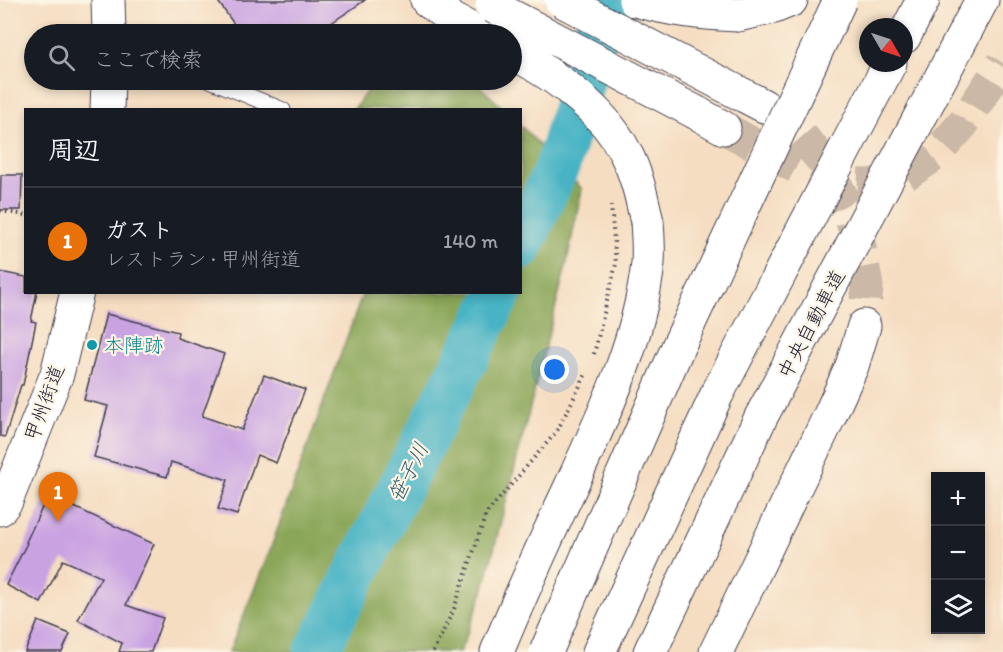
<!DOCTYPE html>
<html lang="ja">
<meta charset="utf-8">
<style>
body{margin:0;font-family:Itim,"Klee One",sans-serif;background:#20242c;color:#f1f3f6}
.controls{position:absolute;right:18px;bottom:18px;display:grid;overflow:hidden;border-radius:0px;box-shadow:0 3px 9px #0003}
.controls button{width:54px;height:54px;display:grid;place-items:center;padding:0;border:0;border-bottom:2px solid #363941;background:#171b24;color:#f1f3f6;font:30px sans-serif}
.compass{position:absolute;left:859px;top:18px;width:54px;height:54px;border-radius:50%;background:#171b24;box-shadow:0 3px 9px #0003;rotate:129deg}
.you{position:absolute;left:555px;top:370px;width:21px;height:21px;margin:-15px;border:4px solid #fff;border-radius:50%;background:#1a73e8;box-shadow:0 0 0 9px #1a73e833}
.badge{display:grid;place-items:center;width:39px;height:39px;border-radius:50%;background:#ea580c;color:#fff;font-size:20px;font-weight:700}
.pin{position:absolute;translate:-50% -50px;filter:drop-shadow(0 2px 3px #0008)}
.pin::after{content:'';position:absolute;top:32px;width:21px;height:18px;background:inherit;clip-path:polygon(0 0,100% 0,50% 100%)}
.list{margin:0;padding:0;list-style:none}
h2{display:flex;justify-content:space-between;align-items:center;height:78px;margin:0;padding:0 24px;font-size:26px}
h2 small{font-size:20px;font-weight:400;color:#9ea1a6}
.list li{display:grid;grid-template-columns:39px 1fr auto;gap:18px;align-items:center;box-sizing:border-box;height:108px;padding:0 24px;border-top:2px solid #363941}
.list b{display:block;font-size:22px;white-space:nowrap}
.list p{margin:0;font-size:20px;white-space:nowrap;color:#9ea1a6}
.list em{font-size:20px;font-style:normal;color:#9ea1a6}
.icon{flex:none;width:33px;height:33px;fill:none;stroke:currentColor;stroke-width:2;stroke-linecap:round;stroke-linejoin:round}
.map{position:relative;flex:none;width:1003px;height:652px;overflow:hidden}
.search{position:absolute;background:#171b24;box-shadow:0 3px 9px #0003;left:24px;top:24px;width:498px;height:66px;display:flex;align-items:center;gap:15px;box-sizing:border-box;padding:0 21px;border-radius:33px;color:#9ea1a6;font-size:22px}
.panel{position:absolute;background:#171b24;box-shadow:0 3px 9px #0003;left:24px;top:108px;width:498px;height:186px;border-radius:0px}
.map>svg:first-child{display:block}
</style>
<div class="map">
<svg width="1003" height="652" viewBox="0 0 1003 652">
<rect width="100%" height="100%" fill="#fcf5e5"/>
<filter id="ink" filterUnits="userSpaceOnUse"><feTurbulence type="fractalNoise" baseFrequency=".0167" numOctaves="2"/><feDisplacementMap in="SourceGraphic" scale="12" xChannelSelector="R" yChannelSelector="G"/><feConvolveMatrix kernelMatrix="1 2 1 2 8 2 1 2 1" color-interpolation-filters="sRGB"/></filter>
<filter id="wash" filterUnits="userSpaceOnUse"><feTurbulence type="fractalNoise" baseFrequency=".008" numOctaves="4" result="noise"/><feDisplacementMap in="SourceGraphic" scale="24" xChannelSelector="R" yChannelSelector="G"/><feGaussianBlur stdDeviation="1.35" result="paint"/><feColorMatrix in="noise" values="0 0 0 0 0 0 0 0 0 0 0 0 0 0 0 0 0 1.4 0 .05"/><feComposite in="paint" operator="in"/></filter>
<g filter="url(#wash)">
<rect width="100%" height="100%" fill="#f5ddc1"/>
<!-- forest -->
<path fill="#8aa659" stroke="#56644a" stroke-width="1.5" d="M 375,80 L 473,80 L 504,109 L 354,109 Z
M 521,126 L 582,189 L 566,266 L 483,592 L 460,652 L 229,652 L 270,550 L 363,293 L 520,292 Z"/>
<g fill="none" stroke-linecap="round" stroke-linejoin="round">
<!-- river -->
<path stroke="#47b3c4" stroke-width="45" d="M 520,248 L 558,165 L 602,13 L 608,0
M 316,652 L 500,292"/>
</g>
<g id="blocks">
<!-- building -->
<path fill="#c9a2e2" d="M 217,0 L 365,0 L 315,34 L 241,34 Z
M 1,175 L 22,175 L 21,210 L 0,210 Z
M 0,272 L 26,277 L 26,292 L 37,292 L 31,321 L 36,322 L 23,385 L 21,385 L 5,437 L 0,436 Z
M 106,314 L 178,332 L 177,338 L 224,354 L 202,416 L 242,430 L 264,375 L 305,390 L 276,463 L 257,455 L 237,515 L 218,509 L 228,480 L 171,462 L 167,477 L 94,457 L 108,406 L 84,400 Z
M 48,495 L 154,544 L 126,605 L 163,618 L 151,652 L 119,652 L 122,643 L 78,620 L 101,577 L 63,560 L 41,603 L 6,585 L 27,543 L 26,542 Z
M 38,621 L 70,634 L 62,652 L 25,652 Z"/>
</g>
</g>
<g filter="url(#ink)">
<use href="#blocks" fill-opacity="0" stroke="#423e4f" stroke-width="1.5"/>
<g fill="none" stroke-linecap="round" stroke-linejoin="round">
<!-- highway-tunnel -->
<path stroke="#cbb8a6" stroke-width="33" stroke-dasharray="33 16" stroke-linecap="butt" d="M 764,106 L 797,131 L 825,163 L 847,206 L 860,247 L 867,286 L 864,326
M 724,128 L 803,171 L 837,184 L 870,185 L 905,175 L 935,155 L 962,125 L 1003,63"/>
<defs>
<path id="lane" d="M 210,80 L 283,110"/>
<path id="secondary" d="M 108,0 L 109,34
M 107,110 L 108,80
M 0,509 L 6,501 L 57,374 L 77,292"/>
<path id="highway" d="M 427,0 L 452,19 L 479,34
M 738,15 L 774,7 L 791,0
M 904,37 L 923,0
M 743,95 L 764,106
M 697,113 L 724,128
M 497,652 C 520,596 545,541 571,486 C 604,414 639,343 648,263 C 649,250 648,236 647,222
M 599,652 L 717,394 L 890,63
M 650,652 L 761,417 L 982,0
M 716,652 L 830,415 L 852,366 L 864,326"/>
</defs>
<!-- lane casing -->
<use href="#lane" stroke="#423e4f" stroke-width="17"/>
<!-- secondary casing -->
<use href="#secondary" stroke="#423e4f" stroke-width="35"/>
<!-- highway casing -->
<use href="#highway" stroke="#423e4f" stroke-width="35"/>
<!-- path -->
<path stroke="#423e4f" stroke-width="4" stroke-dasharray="1.5 4.5" stroke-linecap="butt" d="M 0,211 L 26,215
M 594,354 L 616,264 L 611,205
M 433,652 L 454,609 L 486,514 L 557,431 L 587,372"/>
<!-- lane -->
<use href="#lane" stroke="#fff" stroke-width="15"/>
<!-- secondary -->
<use href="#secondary" stroke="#fff" stroke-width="33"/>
<!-- highway -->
<use href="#highway" stroke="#fff" stroke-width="33"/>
<defs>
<path id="highway-bridge" d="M 561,0 L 743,95
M 635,0 C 670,10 702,14 738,15
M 492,6 L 697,113
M 512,52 C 554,75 603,108 625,152 C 637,174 642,199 647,222
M 546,652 L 678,347 L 840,0"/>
</defs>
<!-- highway-bridge casing -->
<use href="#highway-bridge" stroke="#423e4f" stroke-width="35" stroke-linecap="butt"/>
<!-- highway-bridge -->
<use href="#highway-bridge" stroke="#fff" stroke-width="33"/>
</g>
</g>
<!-- markers -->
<circle fill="#0f9aa8" stroke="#fcf5e5" stroke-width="2" cx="92" cy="345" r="6"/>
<g text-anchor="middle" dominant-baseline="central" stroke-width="4.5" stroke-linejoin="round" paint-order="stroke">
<!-- street labels -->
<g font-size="20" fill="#22223b" stroke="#fcf5e5">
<text transform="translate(811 324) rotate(-62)">中央自動車道</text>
<text transform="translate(44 403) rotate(-70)">甲州街道</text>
</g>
<!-- culture labels -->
<g font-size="20" fill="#0d838f" stroke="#fcf5e5" text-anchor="start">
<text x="104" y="345">本陣跡</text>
</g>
<!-- water labels -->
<g font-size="21" font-style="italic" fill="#315c72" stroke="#fcf5e5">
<text transform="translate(408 472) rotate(-63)">笹子川</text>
</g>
</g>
</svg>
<div class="controls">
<button>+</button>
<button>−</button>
<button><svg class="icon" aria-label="layers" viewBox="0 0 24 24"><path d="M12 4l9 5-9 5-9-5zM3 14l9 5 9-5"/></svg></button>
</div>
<svg class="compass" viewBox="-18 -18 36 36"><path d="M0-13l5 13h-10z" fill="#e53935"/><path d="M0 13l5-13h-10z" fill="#9ea1a6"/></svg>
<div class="you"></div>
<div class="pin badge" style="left:58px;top:522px;background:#e8710a">1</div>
<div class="search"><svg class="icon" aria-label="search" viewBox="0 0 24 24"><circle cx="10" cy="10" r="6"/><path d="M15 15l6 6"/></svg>ここで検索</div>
<section class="panel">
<h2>周辺<small></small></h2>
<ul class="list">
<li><span class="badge" style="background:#e8710a">1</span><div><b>ガスト</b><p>レストラン · 甲州街道</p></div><em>140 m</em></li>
</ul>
</section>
</div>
